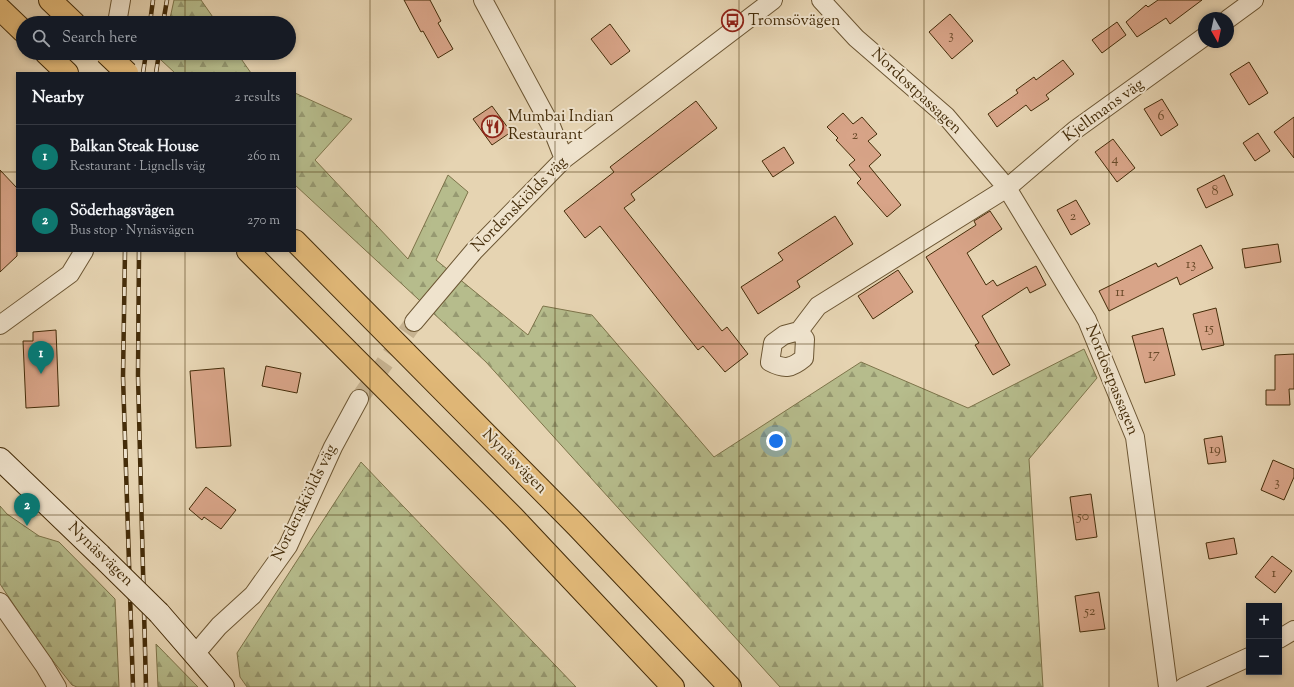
<!DOCTYPE html>
<meta charset="utf-8">
<style>
body{margin:0;font-family:"Sorts Mill Goudy",serif;background:#242831;color:#f1f3f6}
.controls{position:absolute;right:12px;bottom:12px;display:grid;overflow:hidden;border-radius:0px;box-shadow:0 2px 6px #0003}
.controls button{width:36px;height:36px;display:grid;place-items:center;padding:0;border:0;border-bottom:1px solid #363941;background:#171b24;color:#f1f3f6;font:20px sans-serif}
.compass{position:absolute;left:1198px;top:12px;width:36px;height:36px;border-radius:50%;background:#171b24;box-shadow:0 2px 6px #0003;rotate:171deg}
.you{position:absolute;left:776px;top:441px;width:14px;height:14px;margin:-10px;border:3px solid #fff;border-radius:50%;background:#1a73e8;box-shadow:0 0 0 6px #1a73e833}
.badge{display:grid;place-items:center;width:26px;height:26px;border-radius:50%;background:#0f766e;color:#fff;font-size:13px;font-weight:700}
.pin{position:absolute;translate:-50% -33px;filter:drop-shadow(0 1px 2px #0008)}
.pin::after{content:'';position:absolute;top:21px;width:14px;height:12px;background:inherit;clip-path:polygon(0 0,100% 0,50% 100%)}
.list{margin:0;padding:0;list-style:none}
h2{display:flex;justify-content:space-between;align-items:center;height:52px;margin:0;padding:0 16px;font-size:17px}
h2 small{font-size:13px;font-weight:400;color:#9ea1a6}
.list li{display:grid;grid-template-columns:26px 1fr auto;gap:12px;align-items:center;box-sizing:border-box;height:64px;padding:0 16px;border-top:1px solid #363941}
.list b{display:block;font-size:15px;white-space:nowrap}
.list p{margin:0;font-size:13px;white-space:nowrap;color:#9ea1a6}
.list em{font-size:13px;font-style:normal;color:#9ea1a6}
.icon{flex:none;width:22px;height:22px;fill:none;stroke:currentColor;stroke-width:2;stroke-linecap:round;stroke-linejoin:round}
.map{position:relative;flex:none;width:1294px;height:687px;overflow:hidden}
.search{position:absolute;background:#171b24;box-shadow:0 2px 6px #0003;left:16px;top:16px;width:280px;height:44px;display:flex;align-items:center;gap:10px;box-sizing:border-box;padding:0 14px;border-radius:22px;color:#9ea1a6;font-size:15px}
.panel{position:absolute;background:#171b24;box-shadow:0 2px 6px #0003;left:16px;top:72px;width:280px;height:180px;border-radius:0px}
.map>svg:first-child{display:block}
</style>
<div class="map">
<svg width="1294" height="687" viewBox="0 0 1294 687">
<defs>
<pattern id="forest-firs" width="22" height="20" patternUnits="userSpaceOnUse"><rect width="22" height="20" fill="#b6bc8c"/><path d="M5 1l3.5 6h-7zM16 11l3.5 6h-7z" fill="#969971"/></pattern>
</defs>
<rect width="100%" height="100%" fill="#e6d4b2"/>
<filter id="stains"><feTurbulence type="fractalNoise" baseFrequency=".005" numOctaves="4"/><feColorMatrix values="0 0 0 0 .2 0 0 0 0 .09 0 0 0 0 .02 0 0 0 .5 -.17"/></filter>
<radialGradient id="worn" r=".72"><stop offset=".6" stop-color="#630" stop-opacity="0"/><stop offset="1" stop-color="#630" stop-opacity=".3"/></radialGradient>
<!-- forest -->
<path fill="url(#forest-firs)" stroke="#7d744a" d="M 174,0 L 201,0 L 217,23 L 169,23 Z
M 162,53 L 237,53 L 251,73 L 175,73 L 161,60 Z
M 295,93 L 352,119 L 315,160 L 408,259 L 448,175 L 468,192 L 436,260 L 528,335 L 543,306 L 592,315 L 714,457 L 861,362 L 968,408 L 1084,349 L 1097,378 L 1029,459 L 1043,687 L 780,687 L 486,362 L 295,185 Z
M 361,462 L 576,687 L 247,687 L 240,677 L 237,653 Z
M 0,506 L 7,514 L 39,536 L 59,542 L 115,599 L 119,687 L 77,687 L 72,685 L 42,647 L 0,584 Z
M 156,644 L 198,687 L 158,687 Z"/>
<!-- building -->
<path fill="#d8a488" stroke="#442c09" d="M 404,0 L 430,0 L 441,21 L 438,23 L 453,49 L 438,58 L 423,31 L 421,32 Z
M 1158,0 L 1202,0 L 1170,24 L 1166,18 L 1137,37 L 1126,22 L 1146,5 L 1148,7 Z
M 950,14 L 973,41 L 952,59 L 929,32 Z
M 1117,22 L 1126,35 L 1102,53 L 1092,40 Z
M 610,24 L 630,51 L 611,65 L 591,39 Z
M 1063,60 L 1074,74 L 1046,95 L 1049,99 L 1031,111 L 1026,105 L 997,127 L 988,114 L 1018,93 L 1016,90 L 1034,77 L 1036,80 Z
M 1249,62 L 1268,93 L 1249,105 L 1230,74 Z
M 1162,99 L 1178,125 L 1161,136 L 1144,109 Z
M 696,101 L 717,128 L 631,194 L 635,200 L 624,208 L 722,331 L 727,327 L 748,354 L 725,372 L 703,346 L 698,350 L 600,226 L 585,238 L 564,211 L 614,172 L 610,167 Z
M 492,106 L 511,132 L 492,145 L 473,119 Z
M 843,113 L 853,124 L 862,117 L 877,134 L 868,141 L 881,155 L 869,166 L 901,205 L 887,217 L 857,183 L 861,179 L 849,165 L 855,160 L 836,140 L 838,138 L 827,127 Z
M 1294,117 L 1294,158 L 1274,132 Z
M 1258,133 L 1270,151 L 1255,161 L 1243,143 Z
M 1113,139 L 1135,168 L 1117,182 L 1095,152 Z
M 784,147 L 794,163 L 773,177 L 762,161 Z
M 0,170 L 17,188 L 17,256 L 0,272 Z
M 1224,175 L 1233,195 L 1206,208 L 1197,189 Z
M 1076,200 L 1090,224 L 1071,235 L 1057,210 Z
M 990,211 L 1002,229 L 967,253 L 986,285 L 993,280 L 997,286 L 1036,266 L 1046,285 L 1030,293 L 1027,287 L 982,316 L 1010,365 L 993,375 L 975,345 L 979,343 L 926,257 L 976,225 L 974,221 Z
M 835,216 L 853,244 L 797,281 L 800,287 L 758,314 L 741,287 L 783,260 L 778,253 Z
M 1278,244 L 1281,262 L 1245,268 L 1242,249 Z
M 1201,245 L 1213,268 L 1180,285 L 1177,277 L 1109,311 L 1099,291 L 1156,263 L 1158,267 Z
M 898,270 L 913,292 L 873,319 L 858,296 Z
M 1216,308 L 1224,345 L 1202,350 L 1193,314 Z
M 1163,328 L 1175,375 L 1145,383 L 1132,336 Z
M 56,330 L 59,406 L 26,408 L 23,341 L 33,341 L 33,332 Z
M 1294,354 L 1294,389 L 1289,389 L 1290,405 L 1266,405 L 1266,390 L 1275,390 L 1275,355 Z
M 266,366 L 301,373 L 297,393 L 262,386 Z
M 224,368 L 231,446 L 196,448 L 190,371 Z
M 1222,436 L 1226,462 L 1208,464 L 1204,439 Z
M 1273,460 L 1294,469 L 1294,477 L 1284,500 L 1261,490 Z
M 206,487 L 236,510 L 221,529 L 204,517 L 202,520 L 189,509 Z
M 1091,494 L 1097,537 L 1076,540 L 1070,497 Z
M 1234,538 L 1237,554 L 1209,559 L 1206,543 Z
M 1272,556 L 1292,571 L 1275,593 L 1255,577 Z
M 1099,592 L 1105,629 L 1080,632 L 1075,596 Z"/>
<g fill="none" stroke-linecap="round" stroke-linejoin="round">
<!-- street-tunnel -->
<path stroke="#c6b290" stroke-width="18" stroke-dasharray="18 9" stroke-linecap="butt" d="M 359,399 L 414,322"/>
<defs>
<path id="street" d="M 483,0 L 551,126 L 564,159
M 821,0 L 856,38 L 946,116 L 1007,188 L 1087,320 L 1135,437 L 1168,687
M 1228,19 L 1254,0
M 117,23 L 121,0
M 414,322 L 474,251 L 564,159 L 773,0
M 0,325 L 70,274 L 84,251
M 799,331 L 805,339 L 804,358 C 792,368 785,370 770,362 L 773,343 L 784,335 L 799,331 L 818,306 L 1007,188 L 1075,130 L 1204,37
M 0,602 L 44,665 L 57,687
M 1279,639 L 1294,630
M 196,653 L 219,626 L 253,595 L 288,546 L 333,447 L 359,399
M 1184,687 L 1249,657"/>
<path id="secondary" d="M 0,459 L 100,555
M 159,613 L 223,687"/>
<path id="highway" d="M 50,0 L 74,23
M 0,9 L 23,31
M 46,53 L 67,73
M 295,241 L 577,526 L 730,687
M 248,251 L 513,517 L 673,687"/>
</defs>
<!-- street casing -->
<use href="#street" stroke="#6c5633" stroke-width="20"/>
<!-- secondary casing -->
<use href="#secondary" stroke="#442c09" stroke-width="24"/>
<!-- highway casing -->
<use href="#highway" stroke="#442c09" stroke-width="24"/>
<!-- street -->
<use href="#street" stroke="#efe3cd" stroke-width="18"/>
<!-- secondary -->
<use href="#secondary" stroke="#efe3cd" stroke-width="22"/>
<!-- highway -->
<use href="#highway" stroke="#e3ba79" stroke-width="22"/>
<defs>
<path id="rail" d="M 150,23 L 153,0
M 163,23 L 167,0
M 143,73 L 146,53
M 156,73 L 159,53
M 125,251 L 123,377 L 133,687
M 139,251 L 138,376 L 146,687"/>
</defs>
<!-- rail casing -->
<use href="#rail" stroke="#442c09" stroke-width="4.5"/>
<!-- rail -->
<use href="#rail" stroke="#efe3cd" stroke-width="3" stroke-dasharray="9" stroke-linecap="butt"/>
<defs>
<path id="secondary-bridge" d="M 100,555 L 159,613"/>
<path id="highway-bridge" d="M 106,53 L 127,73"/>
</defs>
<!-- secondary-bridge casing -->
<use href="#secondary-bridge" stroke="#442c09" stroke-width="24" stroke-linecap="butt"/>
<!-- highway-bridge casing -->
<use href="#highway-bridge" stroke="#442c09" stroke-width="24" stroke-linecap="butt"/>
<!-- secondary-bridge -->
<use href="#secondary-bridge" stroke="#efe3cd" stroke-width="22"/>
<!-- highway-bridge -->
<use href="#highway-bridge" stroke="#e3ba79" stroke-width="22"/>
</g>
<!-- grid -->
<path fill="none" stroke="#442c09" stroke-width="1" stroke-opacity="0.55" d="M 185,0 L 185,23M 370,0 L 370,687M 555,0 L 555,687M 739,0 L 739,687M 924,0 L 924,687M 1109,0 L 1109,687M 185,53 L 185,73M 0,172 L 17,172M 295,172 L 1294,172M 185,251 L 185,687M 0,344 L 1294,344M 0,515 L 1294,515"/>
<!-- icons -->
<defs>
<symbol id="bus-ring" viewBox="-11 -11 22 22"><circle r="9.5" fill="#efe3cd" stroke="#8f2418" stroke-width="1.5"/><path d="M-5-6H5V4H4V6H2V4H-2V6H-4V4H-5ZM-3.5-4V0h7V-4ZM-3.5 1.2v1.5H-2V1.2ZM2 1.2v1.5H3.5V1.2Z" fill="#8f2418"/></symbol>
<symbol id="restaurant-ring" viewBox="-11 -11 22 22"><circle r="9.5" fill="#efe3cd" stroke="#8f2418" stroke-width="1.5"/><path d="M-5-6h1v4h1v-4h1v4h1v-4h1v5L-1.5 .5V6h-2V.5L-5-1ZM5-6V6H3V1.5H1.5Q1.5-4 5-6Z" fill="#8f2418"/></symbol>
</defs>
<g fill-rule="evenodd">
<use href="#bus-ring" x="720" y="8" width="25" height="25"/>
<use href="#restaurant-ring" x="480" y="114" width="25" height="25"/>
</g>
<g text-anchor="middle" dominant-baseline="central" stroke-width="4" stroke-linejoin="round" paint-order="stroke">
<!-- number labels -->
<g font-size="14" fill="#694a29">
<text x="951" y="36">3</text>
<text x="1161" y="117">6</text>
<text x="855" y="136">2</text>
<text x="1115" y="160">4</text>
<text x="1215" y="192">8</text>
<text x="1073" y="217">2</text>
<text x="1191" y="265">13</text>
<text x="1120" y="293">11</text>
<text x="1209" y="329">15</text>
<text x="1154" y="355">17</text>
<text x="1215" y="450">19</text>
<text x="1277" y="483">3</text>
<text x="1083" y="517">50</text>
<text x="1274" y="574">1</text>
<text x="1090" y="612">52</text>
</g>
<!-- poi labels -->
<g font-size="16" fill="#442c09" stroke="#efe3cd" text-anchor="start">
<text x="748" y="21">Tromsövägen</text>
<text x="508" y="117">Mumbai Indian<tspan x="508" dy="18">Restaurant</tspan></text>
</g>
<!-- street labels -->
<g font-size="16" fill="#442c09" stroke="#efe3cd">
<text transform="translate(916 92) rotate(43)">Nordostpassagen</text>
<text transform="translate(1104 111) rotate(-36)">Kjellmans väg</text>
<text transform="translate(520 205) rotate(-45)">Nordenskiölds väg</text>
<text transform="translate(1111 380) rotate(68)">Nordostpassagen</text>
<text transform="translate(514 462) rotate(45)">Nynäsvägen</text>
<text transform="translate(305 503) rotate(-64)">Nordenskiölds väg</text>
<text transform="translate(100 555) rotate(44)">Nynäsvägen</text>
</g>
</g>
<rect width="100%" height="100%" filter="url(#stains)"/>
<rect width="100%" height="100%" fill="url(#worn)"/>
</svg>
<div class="controls">
<button>+</button>
<button>−</button>
</div>
<svg class="compass" viewBox="-18 -18 36 36"><path d="M0-13l5 13h-10z" fill="#e53935"/><path d="M0 13l5-13h-10z" fill="#9ea1a6"/></svg>
<div class="you"></div>
<div class="pin badge" style="left:41px;top:374px">1</div>
<div class="pin badge" style="left:27px;top:526px">2</div>
<div class="search"><svg class="icon" aria-label="search" viewBox="0 0 24 24"><circle cx="10" cy="10" r="6"/><path d="M15 15l6 6"/></svg>Search here</div>
<section class="panel">
<h2>Nearby<small>2 results</small></h2>
<ul class="list">
<li><span class="badge">1</span><div><b>Balkan Steak House</b><p>Restaurant · Lignells väg</p></div><em>260 m</em></li>
<li><span class="badge">2</span><div><b>Söderhagsvägen</b><p>Bus stop · Nynäsvägen</p></div><em>270 m</em></li>
</ul>
</section>
</div>
